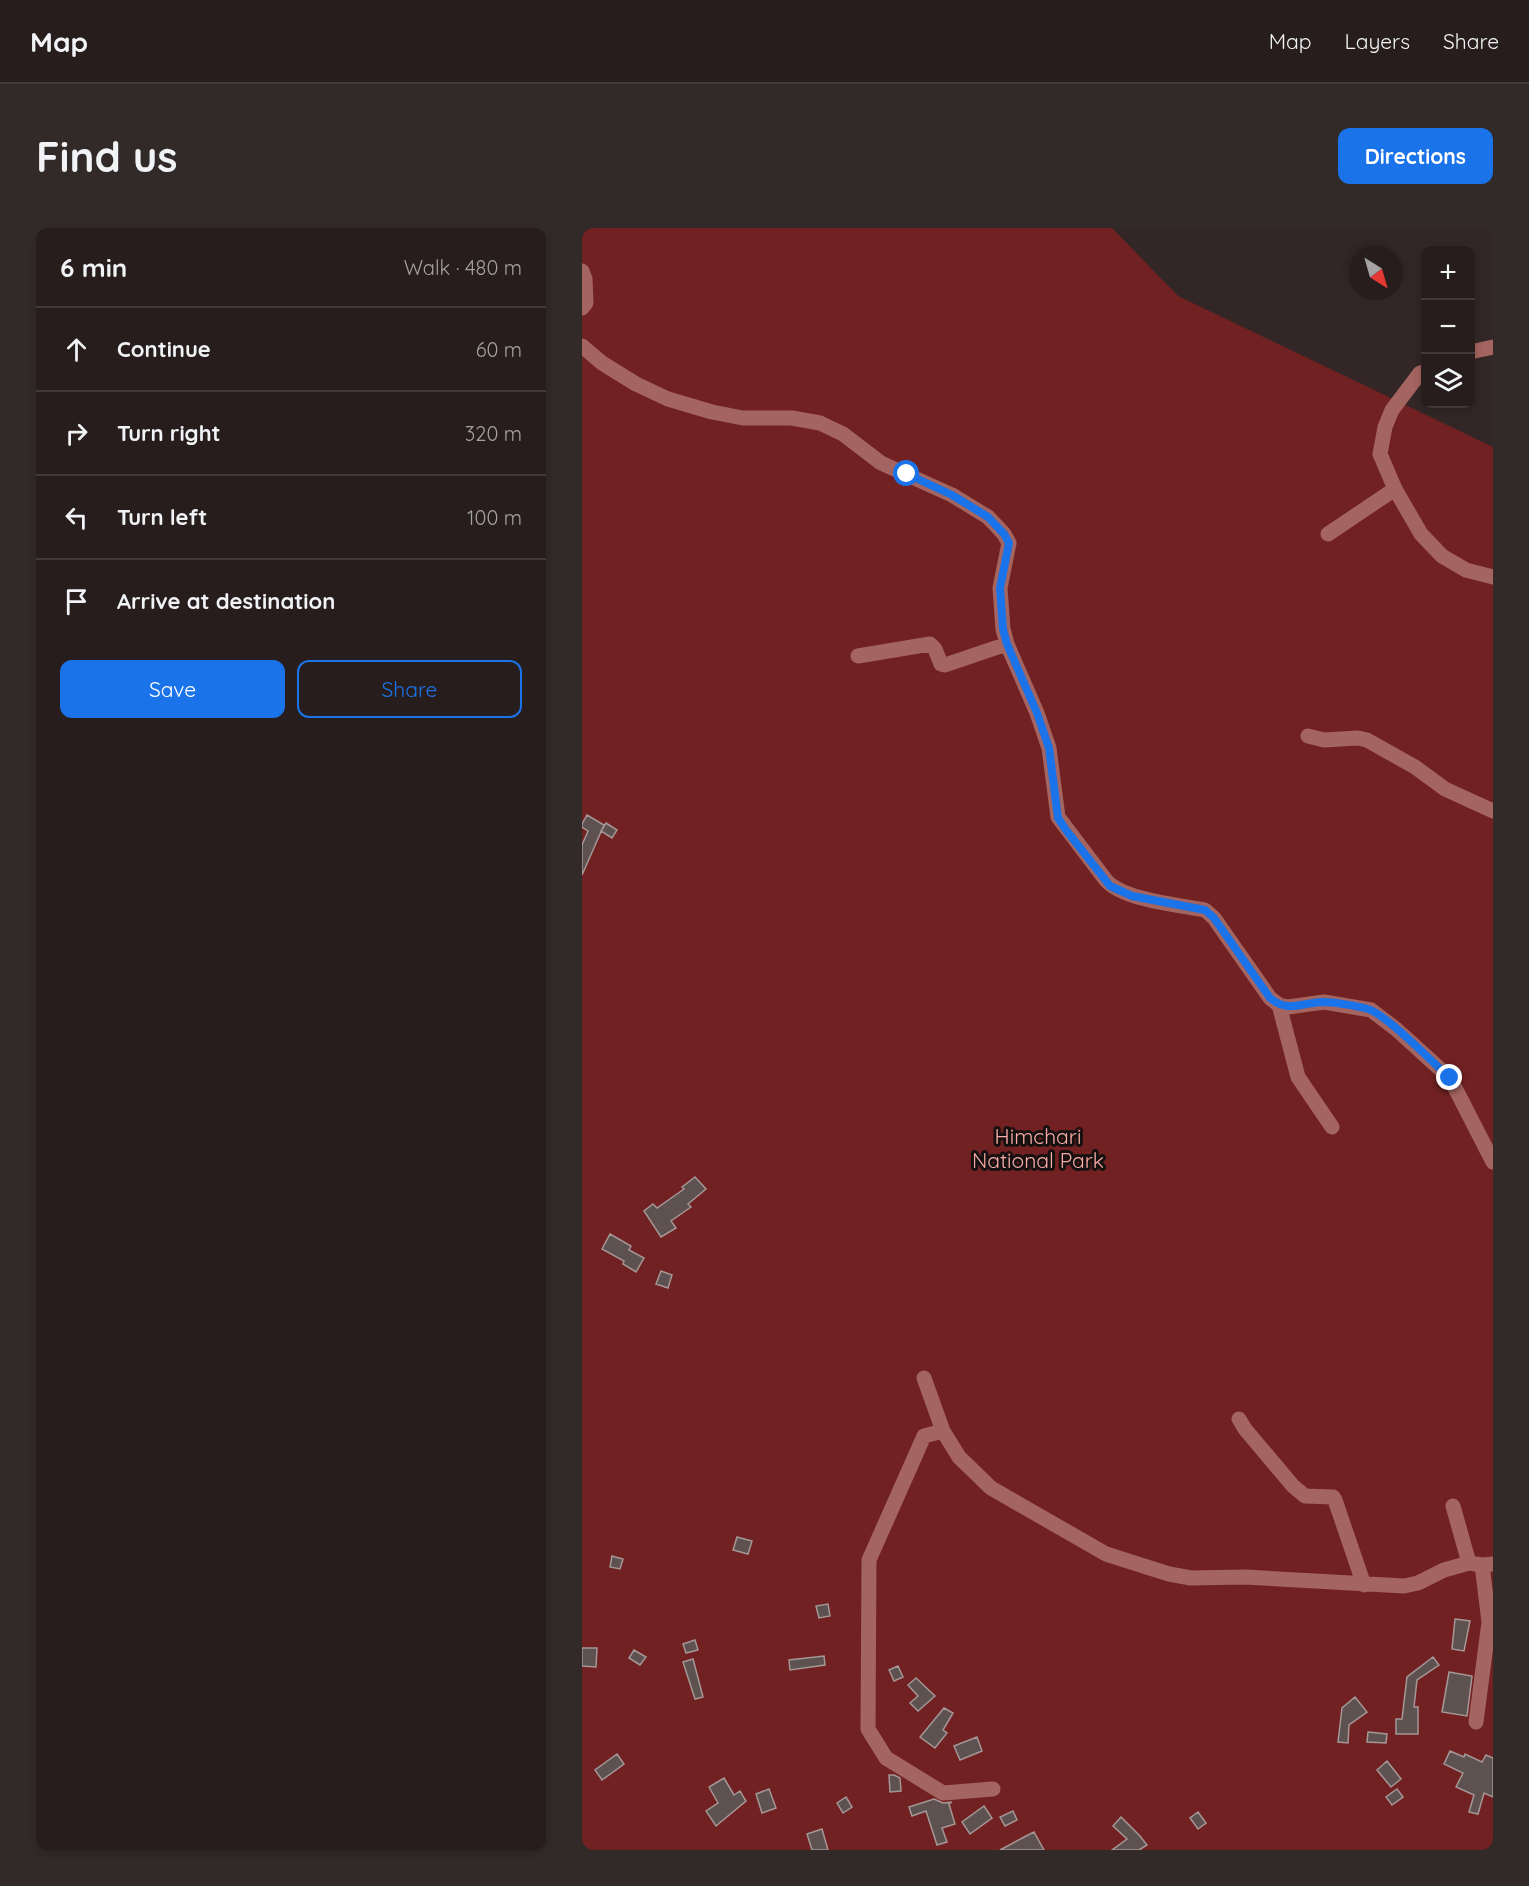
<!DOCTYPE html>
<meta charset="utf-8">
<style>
body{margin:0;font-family:Quicksand,sans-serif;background:#322a29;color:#f1f3f6}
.controls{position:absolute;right:18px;top:18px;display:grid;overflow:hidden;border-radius:12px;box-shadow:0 3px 9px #0003}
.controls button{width:54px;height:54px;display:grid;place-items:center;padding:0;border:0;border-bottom:2px solid #423b3b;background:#261d1c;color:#f1f3f6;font:30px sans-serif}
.compass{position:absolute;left:767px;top:18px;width:54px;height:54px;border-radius:50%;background:#261d1c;box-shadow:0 3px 9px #0003;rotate:143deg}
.stop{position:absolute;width:18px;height:18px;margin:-14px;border:4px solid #1a73e8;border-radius:50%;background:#fff}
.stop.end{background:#1a73e8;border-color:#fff;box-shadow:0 2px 6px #0008}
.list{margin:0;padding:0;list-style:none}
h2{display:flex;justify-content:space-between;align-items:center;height:78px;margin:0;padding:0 24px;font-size:26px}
h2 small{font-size:20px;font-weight:400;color:#a4a2a3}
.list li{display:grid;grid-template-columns:39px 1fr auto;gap:18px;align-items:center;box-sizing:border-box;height:84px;padding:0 24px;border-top:2px solid #423b3b}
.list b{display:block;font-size:22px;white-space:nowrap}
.list em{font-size:20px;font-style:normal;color:#a4a2a3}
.actions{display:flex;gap:12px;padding:18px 24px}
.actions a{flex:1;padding:14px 0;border:2px solid #1a73e8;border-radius:12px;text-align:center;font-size:21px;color:#1a73e8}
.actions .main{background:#1a73e8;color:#fff}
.icon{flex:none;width:33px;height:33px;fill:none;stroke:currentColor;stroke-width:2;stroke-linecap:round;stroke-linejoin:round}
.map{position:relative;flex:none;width:911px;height:1622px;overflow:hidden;border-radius:12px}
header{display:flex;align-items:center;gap:36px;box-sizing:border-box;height:84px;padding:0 30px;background:#261d1c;border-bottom:2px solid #423b3b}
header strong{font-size:28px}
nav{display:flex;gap:33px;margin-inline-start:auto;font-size:21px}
.intro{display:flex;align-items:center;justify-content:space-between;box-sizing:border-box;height:144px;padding:0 36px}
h1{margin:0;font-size:42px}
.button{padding:15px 27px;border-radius:12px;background:#1a73e8;color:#fff;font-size:21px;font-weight:700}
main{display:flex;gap:36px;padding:0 36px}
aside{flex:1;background:#261d1c;border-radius:12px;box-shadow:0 3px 9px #0003}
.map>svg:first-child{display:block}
</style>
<header>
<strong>Map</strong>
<nav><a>Map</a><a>Layers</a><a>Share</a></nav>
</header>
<div class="intro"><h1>Find us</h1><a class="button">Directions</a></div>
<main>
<aside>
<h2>6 min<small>Walk · 480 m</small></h2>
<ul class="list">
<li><svg class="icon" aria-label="ahead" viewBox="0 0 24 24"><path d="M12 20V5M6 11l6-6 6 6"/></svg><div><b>Continue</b></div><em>60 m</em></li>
<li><svg class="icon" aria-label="right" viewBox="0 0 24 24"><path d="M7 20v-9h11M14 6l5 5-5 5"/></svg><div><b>Turn right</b></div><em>320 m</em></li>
<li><svg class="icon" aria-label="left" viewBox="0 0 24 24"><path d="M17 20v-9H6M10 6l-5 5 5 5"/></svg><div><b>Turn left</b></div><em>100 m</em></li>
<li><svg class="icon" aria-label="arrive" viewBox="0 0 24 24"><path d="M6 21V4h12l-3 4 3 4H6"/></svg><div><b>Arrive at destination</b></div></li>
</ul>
<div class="actions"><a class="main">Save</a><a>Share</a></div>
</aside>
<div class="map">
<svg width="911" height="1622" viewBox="0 0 911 1622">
<rect width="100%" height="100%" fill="#322726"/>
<!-- green -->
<path fill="#722122" d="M 0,0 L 530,0 L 596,68 L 911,219 L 911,1622 L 0,1622 Z"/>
<!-- building -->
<path fill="#5e5251" stroke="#a49796" stroke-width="1.5" d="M 5,587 L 22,597 L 0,647 L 0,617 L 6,603 L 0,599 L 0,596 Z
M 24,595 L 35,602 L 30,610 L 19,603 Z
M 113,949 L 124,961 L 106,976 L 109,979 L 89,993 L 94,1000 L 79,1009 L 62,983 L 71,976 L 75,980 L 102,961 L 100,959 Z
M 28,1006 L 49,1018 L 47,1022 L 62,1030 L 54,1044 L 41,1036 L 42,1033 L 20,1021 Z
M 79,1043 L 90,1047 L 86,1060 L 74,1056 Z
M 155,1309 L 170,1313 L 166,1326 L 151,1322 Z
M 30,1328 L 41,1331 L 38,1341 L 28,1339 Z
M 246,1376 L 248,1388 L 237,1390 L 234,1378 Z
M 873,1391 L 888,1393 L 882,1423 L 870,1421 Z
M 113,1412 L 116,1422 L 104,1425 L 101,1416 Z
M 0,1420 L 15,1420 L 14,1439 L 0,1438 Z
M 52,1422 L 64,1429 L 58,1437 L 47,1430 Z
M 242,1428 L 243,1437 L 208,1442 L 207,1432 Z
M 851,1429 L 857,1437 L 835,1452 L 832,1479 L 836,1479 L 836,1506 L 814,1506 L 814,1491 L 820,1491 L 825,1449 Z
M 111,1431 L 121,1469 L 113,1471 L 101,1434 Z
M 316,1438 L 321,1449 L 312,1453 L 307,1442 Z
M 867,1444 L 890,1448 L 885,1488 L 860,1484 Z
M 334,1450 L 353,1468 L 336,1483 L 328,1475 L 336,1468 L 326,1457 Z
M 773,1469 L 785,1484 L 767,1497 L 766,1515 L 756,1514 L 760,1480 Z
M 362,1480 L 371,1485 L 361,1502 L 365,1505 L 353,1520 L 338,1509 Z
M 786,1504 L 805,1506 L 804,1515 L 785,1514 Z
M 395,1509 L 400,1523 L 378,1532 L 372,1518 Z
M 868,1523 L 882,1529 L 883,1526 L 900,1534 L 904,1527 L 911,1530 L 911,1569 L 902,1565 L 896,1586 L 887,1584 L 892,1567 L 874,1559 L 881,1545 L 862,1536 Z
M 35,1526 L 42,1536 L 20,1552 L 13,1542 Z
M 805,1533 L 819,1551 L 809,1559 L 795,1542 Z
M 307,1547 L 312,1547 L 318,1550 L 319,1563 L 308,1564 Z
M 142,1550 L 152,1567 L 158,1563 L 164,1573 L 134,1598 L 124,1583 L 136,1575 L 127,1559 Z
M 187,1561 L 194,1580 L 180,1585 L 174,1566 Z
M 815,1561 L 821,1569 L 810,1577 L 804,1569 Z
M 264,1569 L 270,1579 L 261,1585 L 255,1575 Z
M 352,1571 L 361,1575 L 370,1574 L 367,1576 L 373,1596 L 360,1600 L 365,1614 L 355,1617 L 344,1583 L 330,1588 L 327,1579 Z
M 402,1578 L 410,1590 L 388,1606 L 380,1594 Z
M 431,1583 L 435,1592 L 423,1598 L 418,1589 Z
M 616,1584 L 624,1595 L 616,1601 L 608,1590 Z
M 539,1589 L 558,1608 L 565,1617 L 557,1622 L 530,1622 L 545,1611 L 531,1598 Z
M 240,1601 L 246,1622 L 230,1622 L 225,1606 Z
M 452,1604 L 462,1622 L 418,1622 L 444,1608 Z"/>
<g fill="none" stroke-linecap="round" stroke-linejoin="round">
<!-- minor -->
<path stroke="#a46460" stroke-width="15" d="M 0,43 L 3,51 L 4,75 L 0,80
M 0,118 L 20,135 L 54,156 L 86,171 L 130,184 L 161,190 L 210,190 L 238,195 L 261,206 L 299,235 L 370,267 L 406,289 L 422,306 L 427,315 L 418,360 L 421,401 L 425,416 L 455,485 L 467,520 L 476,589 L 523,651 C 539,672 597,677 623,682 L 632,690 L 688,770 L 697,777 L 706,779 L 742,774 L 789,782 L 814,801 L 868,850 L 911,934
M 888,124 L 911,119
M 844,143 L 838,145 L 810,182 L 803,199 L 798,226 L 813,261 L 839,306 L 860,328 L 884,342 L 911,349
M 746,306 L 813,261
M 276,428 L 348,416 L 353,421 L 359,436 L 363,437 L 425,416
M 726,508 L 742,512 L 776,510 L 785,512 L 833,539 L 863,561 L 911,583
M 697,777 L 716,849 L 750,899
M 342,1150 L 361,1203 L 377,1229 L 409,1260 L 524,1326 L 587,1346 L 609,1350 L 663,1349 L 822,1358 L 836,1355 L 862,1342 L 887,1335 L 900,1337 L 911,1336
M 657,1191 L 663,1201 L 711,1258 L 723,1268 L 751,1269 L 753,1272 L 782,1357
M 361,1203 L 342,1208 L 287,1332 L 286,1501 L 304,1530 L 361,1565 L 411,1561
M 871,1278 L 887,1335
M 894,1494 L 907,1394 L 900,1337"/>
</g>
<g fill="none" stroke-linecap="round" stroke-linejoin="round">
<!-- route -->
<path stroke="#1a73e8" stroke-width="8" d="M 325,246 L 370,267 L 406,289 L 422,306 L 427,315 L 418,360 L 421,401 L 425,416 L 455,485 L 467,520 L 475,582 L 476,590 L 484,602 L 528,658 L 550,668 L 623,682 L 632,690 L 688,770 C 706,785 719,775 740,774 C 752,774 775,778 786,781 C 805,787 851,835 868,850"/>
</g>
<g text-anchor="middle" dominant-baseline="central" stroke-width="6" stroke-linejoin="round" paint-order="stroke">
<!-- park labels -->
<g font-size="21" fill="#f9aaa4" stroke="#161111">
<text x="456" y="908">Himchari<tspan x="456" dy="24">National Park</tspan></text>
</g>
</g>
</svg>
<div class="controls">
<button>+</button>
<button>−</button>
<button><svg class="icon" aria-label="layers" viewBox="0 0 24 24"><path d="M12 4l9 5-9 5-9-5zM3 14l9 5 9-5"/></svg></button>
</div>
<svg class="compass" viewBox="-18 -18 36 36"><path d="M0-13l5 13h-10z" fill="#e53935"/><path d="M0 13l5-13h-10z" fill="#a4a2a3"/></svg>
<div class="stop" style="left:325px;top:246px"></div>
<div class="stop end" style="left:868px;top:850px"></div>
</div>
</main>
